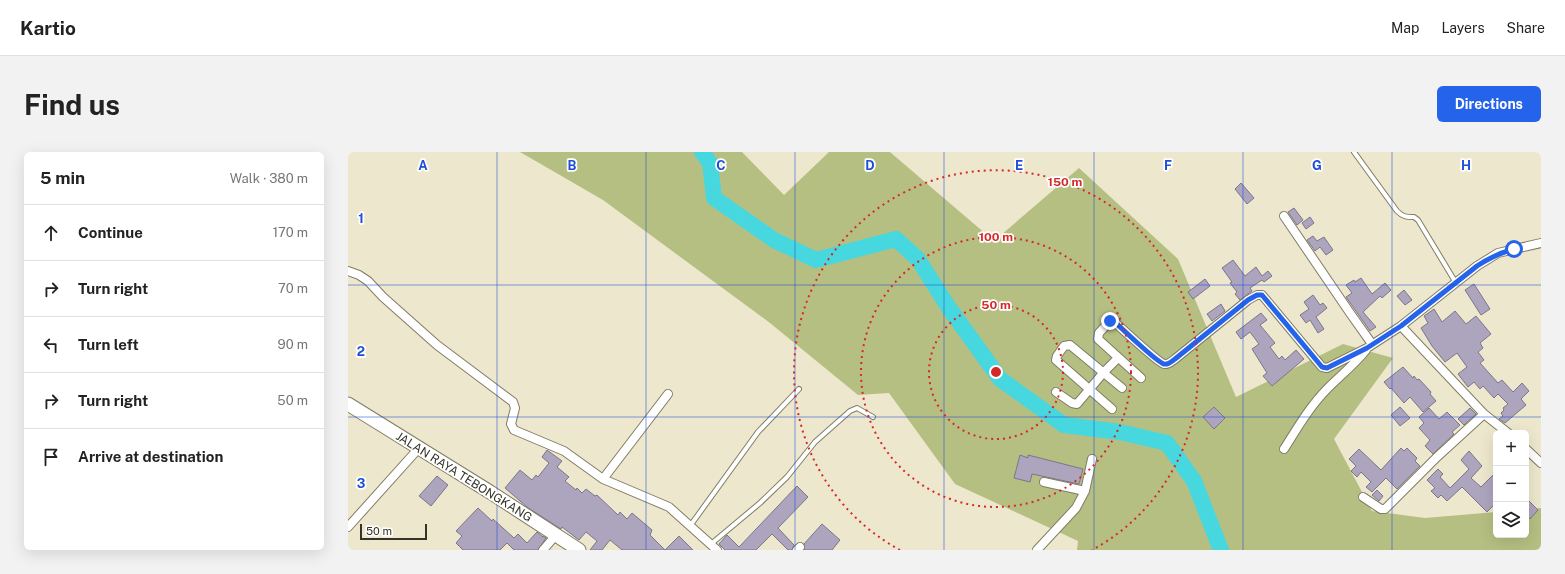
<!DOCTYPE html>
<meta charset="utf-8">
<style>
body{margin:0;font-family:"Public Sans",sans-serif;background:#f2f2f2;color:#222}
.controls{position:absolute;right:12px;bottom:12px;display:grid;overflow:hidden;border-radius:6px;box-shadow:0 4px 16px #0002}
.controls button{width:36px;height:36px;display:grid;place-items:center;padding:0;border:0;border-bottom:1px solid #e0e0e0;background:#fff;color:#222;font:20px sans-serif}
.scale{position:absolute;left:12px;bottom:10px;width:67px;box-sizing:border-box;padding-left:4px;border:2px solid #353328;border-top:0;font-size:11px;line-height:14px;white-space:nowrap;color:#353328;-webkit-text-stroke:3px #fff;paint-order:stroke}
.stop{position:absolute;width:12px;height:12px;margin:-9px;border:3px solid #2563eb;border-radius:50%;background:#fff}
.stop.end{background:#2563eb;border-color:#fff;box-shadow:0 1px 4px #0008}
.list{margin:0;padding:0;list-style:none}
h2{display:flex;justify-content:space-between;align-items:center;height:52px;margin:0;padding:0 16px;font-size:17px}
h2 small{font-size:13px;font-weight:400;color:#767676}
.list li{display:grid;grid-template-columns:26px 1fr auto;gap:12px;align-items:center;box-sizing:border-box;height:56px;padding:0 16px;border-top:1px solid #e0e0e0}
.list b{display:block;font-size:15px;white-space:nowrap}
.list em{font-size:13px;font-style:normal;color:#767676}
.icon{flex:none;width:22px;height:22px;fill:none;stroke:currentColor;stroke-width:2;stroke-linecap:round;stroke-linejoin:round}
.map{position:relative;flex:none;width:1193px;height:398px;overflow:hidden;border-radius:6px}
header{display:flex;align-items:center;gap:24px;box-sizing:border-box;height:56px;padding:0 20px;background:#fff;border-bottom:1px solid #e0e0e0}
header strong{font-size:19px}
nav{display:flex;gap:22px;margin-inline-start:auto;font-size:14px}
.intro{display:flex;align-items:center;justify-content:space-between;box-sizing:border-box;height:96px;padding:0 24px}
h1{margin:0;font-size:28px}
.button{padding:10px 18px;border-radius:6px;background:#2563eb;color:#fff;font-size:14px;font-weight:700}
main{display:flex;gap:24px;padding:0 24px}
aside{flex:1;background:#fff;border-radius:6px;box-shadow:0 4px 16px #0002}
.map>svg:first-child{display:block}
</style>
<header>
<strong>Kartio</strong>
<nav><a>Map</a><a>Layers</a><a>Share</a></nav>
</header>
<div class="intro"><h1>Find us</h1><a class="button">Directions</a></div>
<main>
<aside>
<h2>5 min<small>Walk · 380 m</small></h2>
<ul class="list">
<li><svg class="icon" aria-label="ahead" viewBox="0 0 24 24"><path d="M12 20V5M6 11l6-6 6 6"/></svg><div><b>Continue</b></div><em>170 m</em></li>
<li><svg class="icon" aria-label="right" viewBox="0 0 24 24"><path d="M7 20v-9h11M14 6l5 5-5 5"/></svg><div><b>Turn right</b></div><em>70 m</em></li>
<li><svg class="icon" aria-label="left" viewBox="0 0 24 24"><path d="M17 20v-9H6M10 6l-5 5 5 5"/></svg><div><b>Turn left</b></div><em>90 m</em></li>
<li><svg class="icon" aria-label="right" viewBox="0 0 24 24"><path d="M7 20v-9h11M14 6l5 5-5 5"/></svg><div><b>Turn right</b></div><em>50 m</em></li>
<li><svg class="icon" aria-label="arrive" viewBox="0 0 24 24"><path d="M6 21V4h12l-3 4 3 4H6"/></svg><div><b>Arrive at destination</b></div></li>
</ul>
</aside>
<div class="map">
<svg width="1193" height="398" viewBox="0 0 1193 398">
<rect width="100%" height="100%" fill="#ede8cd"/>
<!-- green -->
<path fill="#b6bf82" d="M 172,0 L 394,0 L 436,43 L 481,0 L 542,0 L 646,89 L 731,16 L 830,107 L 888,245 L 995,192 L 1045,206 L 986,287 L 1024,359 L 1077,366 L 1148,360 L 1148,383 L 1178,383 L 1178,357 L 1193,356 L 1193,398 L 729,398 L 730,389 L 607,332 L 541,241 L 510,243 L 422,171 L 255,48 Z"/>
<g fill="none" stroke-linecap="round" stroke-linejoin="round">
<!-- river -->
<path stroke="#47d7df" stroke-width="16" d="M 354,0 L 362,11 L 366,46 L 426,88 L 468,108 L 548,87 L 570,107 L 599,153 L 652,227 L 716,273 L 772,280 L 819,291 L 846,329 L 873,398"/>
</g>
<!-- building -->
<path fill="#ada5be" stroke="#7c758c" d="M 893,31 L 906,46 L 899,52 L 887,37 Z
M 946,56 L 955,68 L 949,73 L 940,60 Z
M 962,65 L 966,71 L 958,77 L 954,71 Z
M 965,84 L 969,89 L 976,85 L 985,98 L 978,103 L 972,95 L 967,99 L 959,88 Z
M 885,108 L 897,124 L 908,115 L 914,124 L 920,119 L 924,124 L 916,130 L 914,128 L 902,136 L 904,139 L 892,148 L 887,142 L 889,140 L 882,131 L 884,130 L 874,116 Z
M 1013,126 L 1024,142 L 1037,131 L 1043,138 L 1034,146 L 1032,144 L 1015,160 L 1028,175 L 1022,179 L 998,145 L 1004,141 L 998,133 L 1006,128 L 1007,130 Z
M 857,127 L 862,134 L 845,147 L 840,140 Z
M 1126,132 L 1142,157 L 1133,163 L 1117,138 Z
M 1056,138 L 1064,148 L 1057,153 L 1049,144 Z
M 965,143 L 972,153 L 975,151 L 979,156 L 968,165 L 976,177 L 970,181 L 962,168 L 958,171 L 952,163 L 961,157 L 956,150 Z
M 873,152 L 877,159 L 864,169 L 859,162 Z
M 1086,157 L 1094,170 L 1107,159 L 1118,172 L 1128,164 L 1143,182 L 1132,191 L 1135,196 L 1130,200 L 1136,208 L 1132,211 L 1150,231 L 1154,228 L 1165,240 L 1174,231 L 1181,239 L 1173,247 L 1178,253 L 1157,271 L 1151,267 L 1155,264 L 1153,261 L 1156,258 L 1155,256 L 1160,252 L 1150,242 L 1146,246 L 1135,234 L 1132,237 L 1126,230 L 1120,235 L 1110,222 L 1119,215 L 1109,201 L 1097,210 L 1084,194 L 1073,176 L 1080,171 L 1076,164 Z
M 913,161 L 919,168 L 912,173 L 927,191 L 922,195 L 931,207 L 934,204 L 937,208 L 948,198 L 956,207 L 924,234 L 915,224 L 919,221 L 904,197 L 911,192 L 902,180 L 893,187 L 888,180 Z
M 1055,215 L 1065,226 L 1066,224 L 1069,228 L 1071,227 L 1083,240 L 1082,242 L 1088,249 L 1075,260 L 1062,245 L 1056,251 L 1043,236 L 1042,237 L 1036,230 Z
M 866,255 L 877,266 L 866,277 L 855,265 Z
M 1052,255 L 1062,266 L 1052,274 L 1043,263 Z
M 1081,256 L 1091,267 L 1099,260 L 1112,273 L 1104,280 L 1106,282 L 1085,302 L 1077,294 L 1082,288 L 1071,276 L 1076,271 L 1071,265 Z
M 1122,256 L 1128,262 L 1116,273 L 1110,267 Z
M 1053,296 L 1056,299 L 1059,296 L 1069,306 L 1067,309 L 1072,314 L 1049,337 L 1038,326 L 1024,340 L 1018,335 L 1023,330 L 1013,320 L 1009,325 L 1003,319 L 1008,314 L 1001,307 L 1011,297 L 1033,318 Z
M 199,298 L 214,309 L 209,315 L 221,325 L 217,329 L 228,338 L 229,336 L 234,341 L 238,337 L 247,344 L 249,343 L 270,363 L 272,360 L 279,367 L 284,361 L 304,378 L 302,383 L 317,398 L 331,384 L 345,398 L 274,398 L 262,388 L 254,398 L 242,398 L 249,389 L 238,380 L 231,388 L 214,375 L 213,377 L 179,355 L 157,336 L 172,318 L 184,328 L 188,323 L 190,325 L 201,311 L 194,305 Z
M 1121,299 L 1134,314 L 1123,326 L 1133,335 L 1148,320 L 1148,351 L 1139,360 L 1114,335 L 1099,349 L 1093,343 L 1090,346 L 1083,339 L 1087,336 L 1079,328 L 1090,317 L 1095,322 L 1092,325 L 1102,336 L 1121,317 L 1113,308 Z
M 672,303 L 680,306 L 680,303 L 735,317 L 731,332 L 684,322 L 682,330 L 666,326 Z
M 89,324 L 100,333 L 83,354 L 71,344 Z
M 449,334 L 460,345 L 430,376 L 446,393 L 444,398 L 440,398 L 424,382 L 408,398 L 377,398 L 371,392 L 379,383 L 391,395 Z
M 1029,338 L 1035,344 L 1031,349 L 1024,343 Z
M 1178,346 L 1190,358 L 1182,367 L 1178,362 Z
M 130,356 L 144,369 L 145,367 L 166,386 L 170,382 L 179,391 L 189,380 L 195,385 L 195,384 L 198,386 L 190,398 L 166,398 L 159,391 L 152,398 L 115,398 L 108,391 L 114,384 L 108,379 Z
M 474,372 L 492,388 L 484,398 L 456,398 L 456,392 Z"/>
<g fill="none" stroke-linecap="round" stroke-linejoin="round">
<defs>
<path id="service" d="M 1006,0 L 1049,59 C 1055,65 1058,65 1066,65 L 1070,68 L 1108,131
M 342,374 L 410,280 L 451,237
M 363,392 L 412,351 L 439,325 L 467,290 L 502,259 L 509,256 L 525,265"/>
<path id="minor" d="M 936,64 L 1002,161 L 1024,192
M 0,119 L 11,123 L 20,129 L 35,145 L 89,193 L 165,250 L 167,256 L 163,272 L 166,278 L 216,299 L 255,327 L 321,355 L 369,398
M 1053,174 L 1136,262 L 1160,281
M 793,226 L 750,187 L 751,181 L 762,169 L 765,169 C 774,176 809,210 816,212 C 820,213 824,209 827,207 L 900,148 L 909,143 L 914,143 L 974,215 L 979,216 L 1019,196 L 1053,174 L 1129,114 L 1150,101 L 1193,91
M 708,240 L 724,251 L 729,252 L 756,220 L 770,206
M 764,257 L 708,208 L 709,204 L 716,194 L 722,193 L 774,236
M 936,297 C 950,275 962,254 980,236 C 993,223 1007,212 1018,198
M 1178,297 L 1193,311
M 255,327 L 320,242
M 696,330 L 737,339
M 1015,345 L 1033,357 L 1037,357 L 1089,305 L 1136,262
M 0,375 L 71,296
M 195,398 L 208,383
M 449,398 L 452,395
M 689,398 L 728,356 L 737,339 L 744,307"/>
<path id="primary" d="M 0,252 L 142,340 L 231,398"/>
</defs>
<!-- service casing -->
<use href="#service" stroke="#817c64" stroke-width="6"/>
<!-- minor casing -->
<use href="#minor" stroke="#817c64" stroke-width="10"/>
<!-- primary casing -->
<use href="#primary" stroke="#817c64" stroke-width="15"/>
<!-- service -->
<use href="#service" stroke="#fff" stroke-width="4"/>
<!-- minor -->
<use href="#minor" stroke="#fff" stroke-width="8"/>
<!-- primary -->
<use href="#primary" stroke="#fff" stroke-width="13"/>
</g>
<g fill="none" stroke-linecap="round" stroke-linejoin="round">
<!-- route -->
<path stroke="#2563eb" stroke-width="5" d="M 762,169 L 765,168 C 773,176 809,210 816,212 C 820,213 824,209 827,207 L 900,148 L 909,143 L 914,143 L 974,215 L 979,216 L 1019,196 L 1053,174 L 1129,114 C 1141,106 1152,101 1166,97"/>
</g>
<!-- grid -->
<path fill="none" stroke="#1d4ed8" stroke-width="1" stroke-opacity="0.55" d="M 149,0 L 149,398M 298,0 L 298,398M 447,0 L 447,398M 596,0 L 596,398M 746,0 L 746,398M 895,0 L 895,398M 1044,0 L 1044,398M 0,133 L 1193,133M 0,265 L 1193,265"/>
<!-- distance rings -->
<g fill="none" stroke="#d62828" stroke-width="2" stroke-dasharray="2 4">
<circle cx="648" cy="220" r="67"/>
<circle cx="648" cy="220" r="135"/>
<path d="M552 398A202 202 0 1 1 744 398"/>
</g>
<g text-anchor="middle" dominant-baseline="central" stroke-width="3.5" stroke-linejoin="round" paint-order="stroke">
<!-- street labels -->
<g font-size="12" fill="#353328" stroke="#fff">
<text transform="translate(116 325) rotate(32)">JALAN RAYA TEBONGKANG</text>
</g>
</g>
<g font-size="13" text-anchor="middle" font-weight="bold" fill="#1d4ed8" stroke="#fff" stroke-width="3.5" stroke-linejoin="round" paint-order="stroke">
<text x="75" y="18">A</text>
<text x="224" y="18">B</text>
<text x="373" y="18">C</text>
<text x="522" y="18">D</text>
<text x="671" y="18">E</text>
<text x="820" y="18">F</text>
<text x="969" y="18">G</text>
<text x="1118" y="18">H</text>
<text x="13" y="71">1</text>
<text x="13" y="204">2</text>
<text x="13" y="336">3</text>
</g>
<circle cx="648" cy="220" r="6" fill="#d62828" stroke="#fff" stroke-width="2"/>
<g font-size="12" text-anchor="middle" font-weight="bold" fill="#d62828" stroke="#fff" stroke-width="3.5" stroke-linejoin="round" paint-order="stroke">
<text x="717" y="34">150 m</text>
<text x="648" y="89">100 m</text>
<text x="648" y="157">50 m</text>
</g>
</svg>
<div class="controls">
<button>+</button>
<button>−</button>
<button><svg class="icon" aria-label="layers" viewBox="0 0 24 24"><path d="M12 4l9 5-9 5-9-5zM3 14l9 5 9-5"/></svg></button>
</div>
<div class="scale">50 m</div>
<div class="stop" style="left:1166px;top:97px"></div>
<div class="stop end" style="left:762px;top:169px"></div>
</div>
</main>
